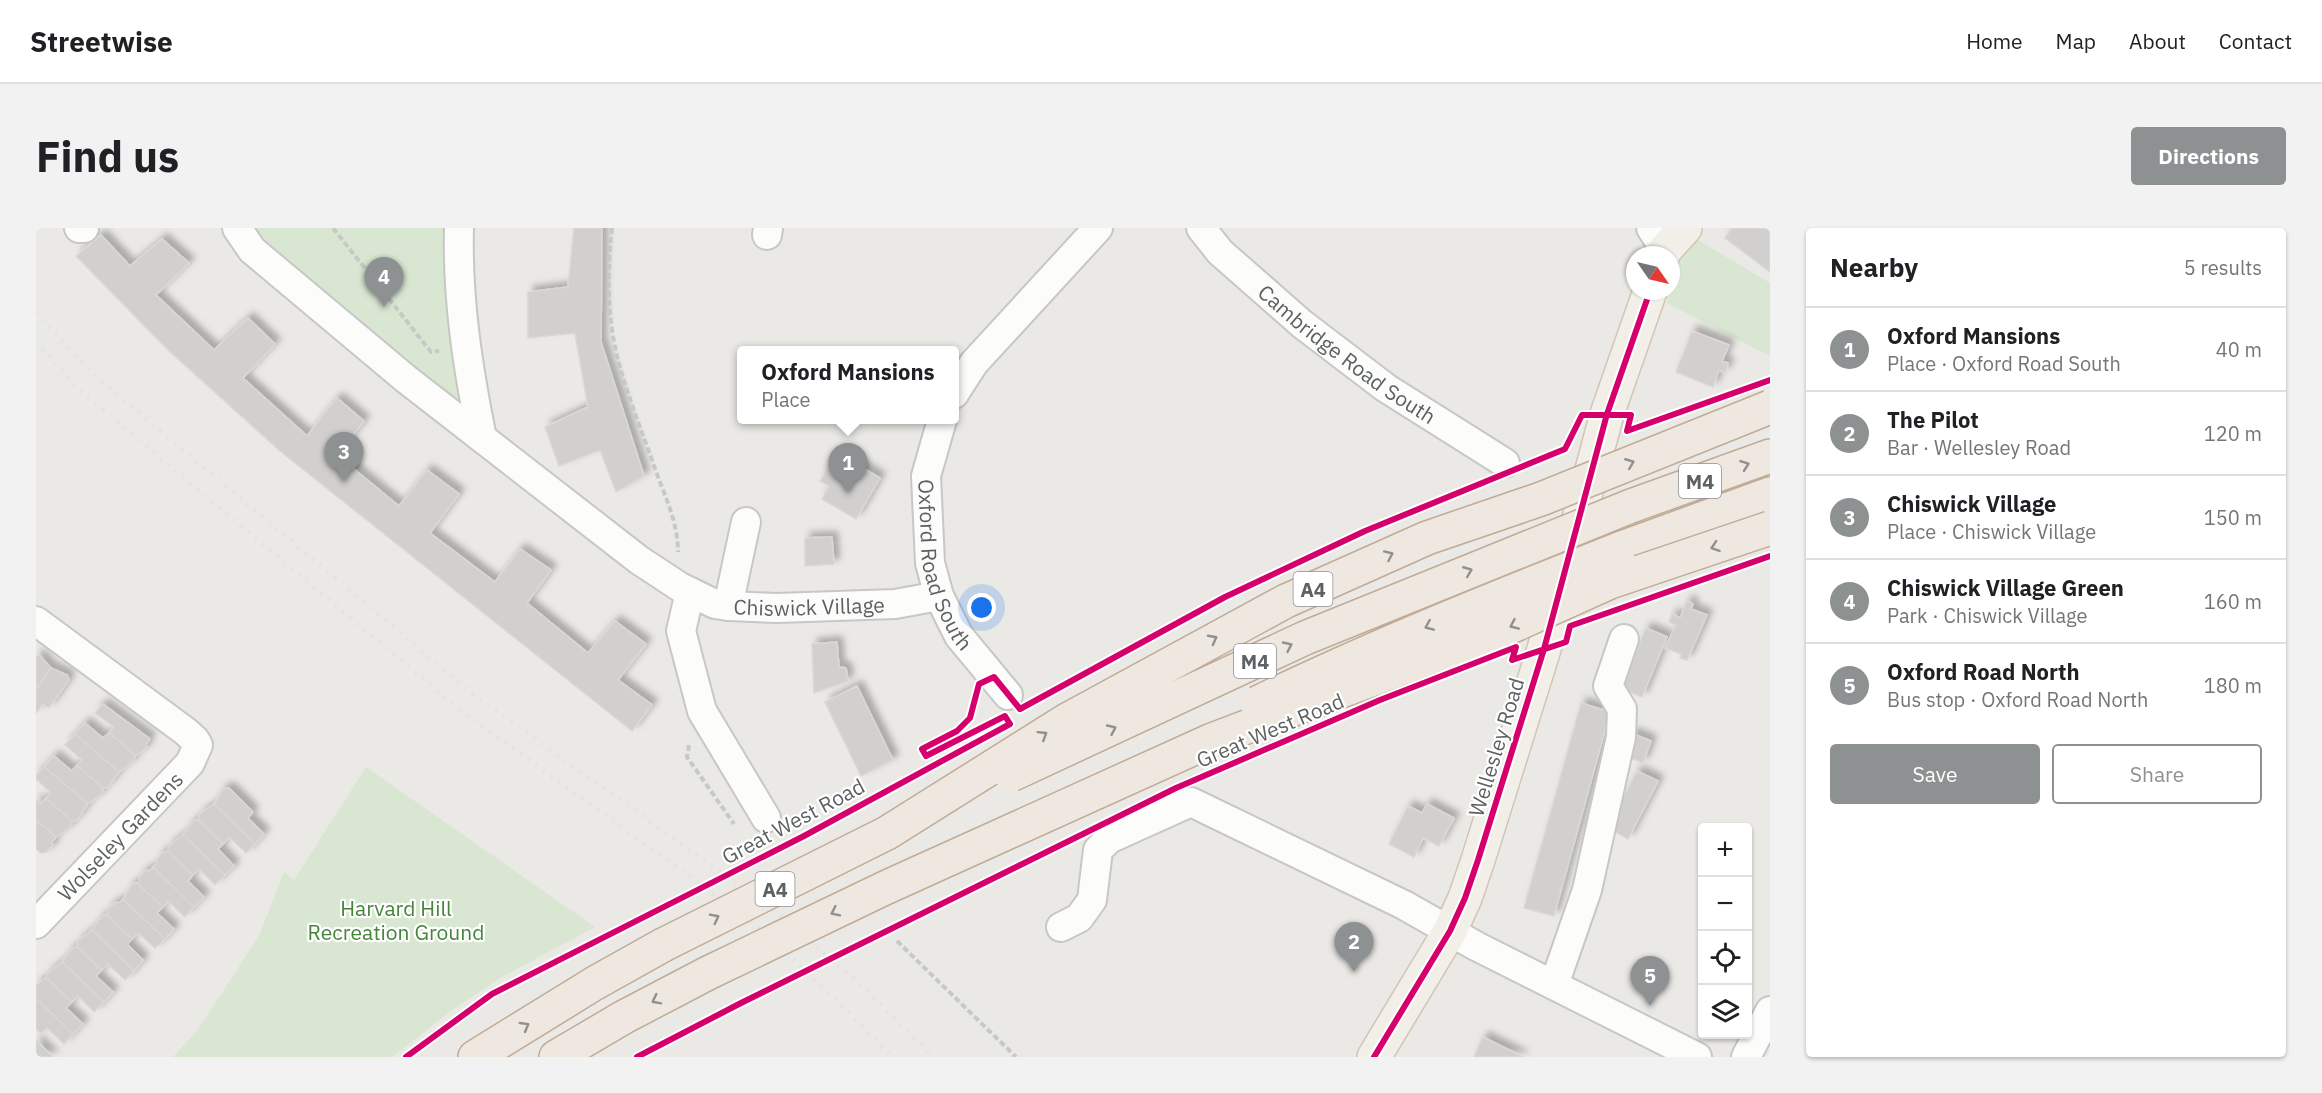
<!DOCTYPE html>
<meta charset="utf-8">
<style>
body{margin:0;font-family:"IBM Plex Sans",sans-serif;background:#f2f2f2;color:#202124}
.controls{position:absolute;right:18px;bottom:18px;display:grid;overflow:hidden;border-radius:6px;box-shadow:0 2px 4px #0004}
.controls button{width:54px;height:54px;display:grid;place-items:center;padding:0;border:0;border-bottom:2px solid #e0e0e0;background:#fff;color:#202124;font:30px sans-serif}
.compass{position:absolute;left:1590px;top:18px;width:54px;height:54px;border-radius:50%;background:#fff;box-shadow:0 2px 4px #0004;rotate:124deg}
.you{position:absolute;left:946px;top:380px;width:21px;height:21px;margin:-15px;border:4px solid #fff;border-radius:50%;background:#1a73e8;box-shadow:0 0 0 9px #1a73e833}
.badge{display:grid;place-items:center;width:39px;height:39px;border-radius:50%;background:#8e9191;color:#fff;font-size:20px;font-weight:700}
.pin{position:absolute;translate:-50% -50px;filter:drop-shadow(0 2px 3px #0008)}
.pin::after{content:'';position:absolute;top:32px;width:21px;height:18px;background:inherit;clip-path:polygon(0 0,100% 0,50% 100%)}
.popup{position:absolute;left:701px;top:118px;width:222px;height:78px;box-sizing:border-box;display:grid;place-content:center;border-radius:6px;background:#fff;filter:drop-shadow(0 2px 4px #0005);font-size:20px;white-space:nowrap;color:#757577}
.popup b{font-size:22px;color:#202124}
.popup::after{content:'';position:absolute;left:50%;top:100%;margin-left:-12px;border:12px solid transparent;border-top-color:#fff}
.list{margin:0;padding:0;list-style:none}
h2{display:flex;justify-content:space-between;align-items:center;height:78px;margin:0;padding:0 24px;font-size:26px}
h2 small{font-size:20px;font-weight:400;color:#757577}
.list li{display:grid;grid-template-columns:39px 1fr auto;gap:18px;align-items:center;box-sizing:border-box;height:84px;padding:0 24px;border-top:2px solid #e0e0e0}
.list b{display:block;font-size:22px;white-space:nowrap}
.list p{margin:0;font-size:20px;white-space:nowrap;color:#757577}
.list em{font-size:20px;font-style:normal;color:#757577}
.actions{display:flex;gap:12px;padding:18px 24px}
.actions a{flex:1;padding:14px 0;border:2px solid #8e9191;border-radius:6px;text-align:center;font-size:21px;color:#8e9191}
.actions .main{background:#8e9191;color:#fff}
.icon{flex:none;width:33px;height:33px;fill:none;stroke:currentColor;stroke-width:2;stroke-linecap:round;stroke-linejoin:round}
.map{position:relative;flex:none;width:1734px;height:829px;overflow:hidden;border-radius:6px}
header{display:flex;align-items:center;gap:36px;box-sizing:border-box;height:84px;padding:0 30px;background:#fff;border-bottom:2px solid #e0e0e0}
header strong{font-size:28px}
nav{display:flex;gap:33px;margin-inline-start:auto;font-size:21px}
.intro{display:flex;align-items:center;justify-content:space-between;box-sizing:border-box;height:144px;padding:0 36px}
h1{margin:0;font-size:42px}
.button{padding:15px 27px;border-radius:6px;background:#8e9191;color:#fff;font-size:21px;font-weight:700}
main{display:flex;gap:36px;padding:0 36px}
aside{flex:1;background:#fff;border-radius:6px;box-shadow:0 2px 4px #0004}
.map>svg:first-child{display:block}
</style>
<header>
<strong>Streetwise</strong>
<nav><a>Home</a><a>Map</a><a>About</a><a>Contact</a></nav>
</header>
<div class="intro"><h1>Find us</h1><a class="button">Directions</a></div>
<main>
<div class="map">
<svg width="1734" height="829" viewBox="0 0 1734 829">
<defs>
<filter id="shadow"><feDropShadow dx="5.5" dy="-5.5" stdDeviation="3" flood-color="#0004"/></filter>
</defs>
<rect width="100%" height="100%" fill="#ebe9e6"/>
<!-- green -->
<path fill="#d8e6d2" d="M 197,0 L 419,0 L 433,197 Z
M 1662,12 L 1734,55 L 1734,128 L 1631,75 C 1637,46 1638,35 1662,12 Z
M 330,539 L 559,699 L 466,749 L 419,780 L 356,829 L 137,829 L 161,803 L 223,708 L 248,644 L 258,652 Z"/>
<!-- building -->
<path fill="#d2d0cf" stroke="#dad8d5" stroke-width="1.5" filter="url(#shadow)" d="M 538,0 L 566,0 L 565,114 L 608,248 L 580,264 L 564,222 L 523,238 L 509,199 L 552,179 L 539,105 L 492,110 L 492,64 L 532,59 Z
M 1696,0 L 1734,0 L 1734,44 L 1689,10 Z
M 65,7 L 94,38 L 126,11 L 153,35 L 120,67 L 178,122 L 212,90 L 239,116 L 207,150 L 271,208 L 301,170 L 328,193 L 301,227 L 363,278 L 391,242 L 423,266 L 394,305 L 459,354 L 484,321 L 515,342 L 491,375 L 552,425 L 579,393 L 610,416 L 582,452 L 616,477 L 596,503 L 244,223 L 132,122 L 40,28 Z
M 1656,103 L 1693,117 L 1686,133 L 1692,135 L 1689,145 L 1683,142 L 1677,159 L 1640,144 Z
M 810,230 L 844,250 L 820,291 L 786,271 L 793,258 L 784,253 L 793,239 L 802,244 Z
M 796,309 L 798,336 L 769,338 L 769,310 Z
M 1651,373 L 1657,376 L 1655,381 L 1671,387 L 1651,432 L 1644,430 L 1645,426 L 1629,420 L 1640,397 L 1633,394 L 1636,386 L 1644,390 Z
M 1610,400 L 1631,409 L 1606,469 L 1585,460 Z
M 801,414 L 803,439 L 810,440 L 812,453 L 778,465 L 776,416 Z
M 3,427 L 15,440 L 0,461 L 0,428 Z
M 15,440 L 31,447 L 33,452 L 13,480 L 7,476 L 0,485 L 0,461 Z
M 821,458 L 857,532 L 825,548 L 789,474 Z
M 1545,475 L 1574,484 L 1518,688 L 1488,680 Z
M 67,476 L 114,511 L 110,516 L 111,519 L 103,526 L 99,527 L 73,505 L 78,499 L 59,485 Z
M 49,495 L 67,510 L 73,505 L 99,527 L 98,532 L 83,544 L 39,506 Z
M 1595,505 L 1615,513 L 1607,535 L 1587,527 Z
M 39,506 L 83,544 L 72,559 L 67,560 L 41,537 L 46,532 L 29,517 Z
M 18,528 L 36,543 L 41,537 L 67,560 L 66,565 L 52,576 L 8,539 Z
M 8,539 L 52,576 L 41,592 L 36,593 L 10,570 L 15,565 L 0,551 L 0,547 Z
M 1601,543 L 1622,553 L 1592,611 L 1572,600 Z
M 193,560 L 217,584 L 212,590 L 228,606 L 219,616 L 178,576 L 187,561 Z
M 10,570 L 36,593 L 35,598 L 20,609 L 0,592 L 0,572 L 4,576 Z
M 178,576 L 219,616 L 210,625 L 193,609 L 187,616 L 162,592 L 164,586 Z
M 1391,576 L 1418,590 L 1403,618 L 1387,610 L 1378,629 L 1353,616 L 1372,578 L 1386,585 Z
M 0,592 L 20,609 L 16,614 L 17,617 L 10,624 L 5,625 L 0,621 Z
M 162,592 L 187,616 L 182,621 L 198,638 L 189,647 L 147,607 L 157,593 Z
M 147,607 L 189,647 L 179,657 L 163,641 L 157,647 L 132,623 L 133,618 Z
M 132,623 L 157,647 L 152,653 L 168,669 L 158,679 L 117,639 L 121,635 L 120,632 L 126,625 Z
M 117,639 L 158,679 L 149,689 L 132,673 L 127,679 L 101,655 L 104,653 L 103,649 L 110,642 L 113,643 Z
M 101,655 L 127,679 L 121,685 L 138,701 L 129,711 L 87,671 L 96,656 Z
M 87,671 L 129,711 L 119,720 L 102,705 L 96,711 L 71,687 L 72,681 L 80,674 L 83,675 Z
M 71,687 L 96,711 L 91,716 L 107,732 L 98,743 L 56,702 L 66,688 Z
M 56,702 L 98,743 L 89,752 L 72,736 L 66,742 L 41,719 L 42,713 Z
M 41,719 L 66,742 L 60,748 L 77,764 L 68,774 L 26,734 L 36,720 Z
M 26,734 L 68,774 L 58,784 L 42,768 L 36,774 L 10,750 L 12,745 Z
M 10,750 L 36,774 L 30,780 L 47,796 L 37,806 L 0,770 L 0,757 Z
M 0,770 L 37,806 L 28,816 L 11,800 L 5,806 L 0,801 Z
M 1447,809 L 1487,829 L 1438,829 Z
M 0,812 L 16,828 L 15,829 L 0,829 Z"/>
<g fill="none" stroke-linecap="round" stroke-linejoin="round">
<defs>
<g id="minor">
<path d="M 43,0 L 48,0"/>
<path id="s1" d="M 201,0 L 216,22 L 370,151 L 603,332 L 644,359 L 679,376 L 692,378 L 741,380 L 859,376 L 903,368"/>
<path d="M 423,0 C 421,71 432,141 446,210"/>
<path id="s2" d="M 1165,0 L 1184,24 L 1266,96 L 1350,160 L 1469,235"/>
<path d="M 1615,0 L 1629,22"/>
<path d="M 731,7 L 732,0"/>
<path d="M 918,166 L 938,135 L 1062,0"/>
<path id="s3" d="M 906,192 L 890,248 L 894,335 L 903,368 L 923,408 L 972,467"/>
<path d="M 654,364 L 645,403 L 666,483 L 730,590"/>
<path d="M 692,378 L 710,294"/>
<path d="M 0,393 L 149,503 L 159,512 L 162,517 L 154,535 L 0,696"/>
<path d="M 1025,699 L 1043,690 L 1056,672 L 1062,622 L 1073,611 L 1155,574 L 1368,677 L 1440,718 L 1661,829"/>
<path d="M 1518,757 L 1551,662 L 1585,509 L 1586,481 L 1572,458 L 1588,411"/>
<path d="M 1710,829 L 1734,783"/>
</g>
<path id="major" d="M 1627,27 L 1629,22 L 1649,0
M 1338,829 L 1414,703 L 1429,670 L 1442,632 L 1508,421 L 1571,186 L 1614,63"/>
<path id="highway" d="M 1595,278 L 1734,228
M 1583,321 L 1734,266
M 439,829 L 559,755 L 627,717
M 520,829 L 588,789 L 672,745"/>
</defs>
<!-- minor casing -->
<use href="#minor" stroke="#c7c7c6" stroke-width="32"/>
<!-- major casing -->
<use href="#major" stroke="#d2c5b6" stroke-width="36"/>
<!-- highway casing -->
<use href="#highway" stroke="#c1ab95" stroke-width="36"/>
<!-- path -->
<path stroke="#c5cac6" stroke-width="4" stroke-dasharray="6 3" stroke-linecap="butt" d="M 297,0 L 395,124 L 403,123
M 576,0 C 571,44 571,89 582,132 C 591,166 604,199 616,232 C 626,263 642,291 642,324
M 1495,235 L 1529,220
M 1432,261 L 1447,255
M 939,472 L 934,490 L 921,503 L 886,521 L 890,528 L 960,493
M 653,517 L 651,529 L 698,596
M 868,694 L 1023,618
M 861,713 L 980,829
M 370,829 L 456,766"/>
<!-- minor -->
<use href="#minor" stroke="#fcfcfb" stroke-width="28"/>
<!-- major -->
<use href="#major" stroke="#f2eee8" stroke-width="33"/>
<!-- highway -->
<use href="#highway" stroke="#eee8e1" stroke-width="33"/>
<!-- rail -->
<path stroke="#e1e1e1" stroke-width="4.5" stroke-dasharray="1.5 8" stroke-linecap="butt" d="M 0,85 L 57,146 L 438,467 L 743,686 L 824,756 L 898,829
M 0,114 L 42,161 L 424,482 L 649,645 L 724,701 L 805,777 L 856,829"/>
<defs>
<path id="highway-bridge" d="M 1221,475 C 1339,418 1461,369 1583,321
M 975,547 L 1269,410 L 1595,278
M 627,717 L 851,605 L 1031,492 L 1250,373 L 1391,310 L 1505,271 L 1734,179
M 672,745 L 851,659 L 1176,512 L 1472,400 L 1574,354 L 1734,300"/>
</defs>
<!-- highway-bridge casing -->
<use href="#highway-bridge" stroke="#c1ab95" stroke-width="36" stroke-linecap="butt"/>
<!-- path-bridge -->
<path stroke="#c5cac6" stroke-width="4" stroke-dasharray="6 3" stroke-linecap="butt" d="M 456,766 L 768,608 L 884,545
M 705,775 L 868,694"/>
<!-- highway-bridge -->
<use href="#highway-bridge" stroke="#eee8e1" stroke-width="33"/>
<defs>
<path id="cycleway" d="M 1476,432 L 1530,414 L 1534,398 L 1734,328
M 370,829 L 456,766 L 768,608 L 974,496 L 969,488 L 890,528 L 886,521 L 921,503 L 934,490 L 943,456 L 958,449 L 984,481 L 1189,369 L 1329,303 L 1529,221 L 1546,187 L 1595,187 L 1591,203 L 1734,152
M 601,829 L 705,775 L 1140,560 L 1344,472 L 1480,419 L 1476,432
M 1338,829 L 1414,703 L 1429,670 L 1442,632 L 1508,421 L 1571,186 L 1614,63"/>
</defs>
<!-- cycleway casing -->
<use href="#cycleway" stroke="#fff" stroke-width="10"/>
<!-- cycleway -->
<use href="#cycleway" stroke="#d6006c" stroke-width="6"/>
</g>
<!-- one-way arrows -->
<defs><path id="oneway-chevron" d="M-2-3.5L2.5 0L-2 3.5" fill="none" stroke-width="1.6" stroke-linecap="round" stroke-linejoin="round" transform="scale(1.5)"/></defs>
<g stroke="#8f908f">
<use href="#oneway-chevron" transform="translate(1594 235) rotate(-22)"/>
<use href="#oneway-chevron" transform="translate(1709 237) rotate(-20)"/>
<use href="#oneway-chevron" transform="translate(1679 319) rotate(161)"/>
<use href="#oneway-chevron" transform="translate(1353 327) rotate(-24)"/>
<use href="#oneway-chevron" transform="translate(1432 343) rotate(-22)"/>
<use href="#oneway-chevron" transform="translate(1478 397) rotate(156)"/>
<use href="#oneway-chevron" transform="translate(1393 398) rotate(157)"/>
<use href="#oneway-chevron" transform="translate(1177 411) rotate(-28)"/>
<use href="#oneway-chevron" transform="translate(1252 418) rotate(-25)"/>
<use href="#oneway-chevron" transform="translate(1076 501) rotate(-25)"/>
<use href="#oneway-chevron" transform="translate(1007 507) rotate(-32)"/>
<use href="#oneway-chevron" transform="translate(799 684) rotate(154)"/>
<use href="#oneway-chevron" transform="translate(679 690) rotate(-27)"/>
<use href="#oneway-chevron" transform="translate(620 772) rotate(153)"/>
<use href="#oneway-chevron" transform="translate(489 798) rotate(-30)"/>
</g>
<g text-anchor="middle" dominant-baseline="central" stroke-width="4.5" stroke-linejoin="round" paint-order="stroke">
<!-- shield labels -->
<g fill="#fff" stroke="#8d9092" stroke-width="1.5">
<rect x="1643" y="236" width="42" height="34" rx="4.5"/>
<rect x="1257.5" y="344" width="39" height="34" rx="4.5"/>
<rect x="1198" y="416" width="42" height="34" rx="4.5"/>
<rect x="719.5" y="644" width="39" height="34" rx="4.5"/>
</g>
<g font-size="20" font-weight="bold" fill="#5c6163">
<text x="1664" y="253">M4</text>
<text x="1277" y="361">A4</text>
<text x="1219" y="433">M4</text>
<text x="739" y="661">A4</text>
</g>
<!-- street labels -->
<g font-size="21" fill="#5c6163" stroke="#fff">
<text stroke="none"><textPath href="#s2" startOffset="194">Cambridge Road South</textPath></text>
<text stroke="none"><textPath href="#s3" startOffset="150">Oxford Road South</textPath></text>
<text stroke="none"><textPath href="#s1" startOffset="705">Chiswick Village</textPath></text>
<text transform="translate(1234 502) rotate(-23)">Great West Road</text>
<text transform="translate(1460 519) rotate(-73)">Wellesley Road</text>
<text transform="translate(757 593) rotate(-28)">Great West Road</text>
<text transform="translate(84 608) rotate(-46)">Wolseley Gardens</text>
</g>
<!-- park labels -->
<g font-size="21" fill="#45843b" stroke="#fff">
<text x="360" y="680">Harvard Hill<tspan x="360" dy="24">Recreation Ground</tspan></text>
</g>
</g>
</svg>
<div class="controls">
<button>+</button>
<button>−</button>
<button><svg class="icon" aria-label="locate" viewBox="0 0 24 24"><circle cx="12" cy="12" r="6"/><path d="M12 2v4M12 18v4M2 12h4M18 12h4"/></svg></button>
<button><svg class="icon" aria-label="layers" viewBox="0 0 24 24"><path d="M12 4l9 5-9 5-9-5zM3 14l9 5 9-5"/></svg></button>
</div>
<svg class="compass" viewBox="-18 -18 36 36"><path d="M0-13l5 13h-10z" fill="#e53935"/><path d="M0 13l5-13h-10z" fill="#757577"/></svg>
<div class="you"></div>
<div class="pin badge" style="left:812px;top:265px">1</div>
<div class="popup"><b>Oxford Mansions</b>Place</div>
<div class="pin badge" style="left:1318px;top:744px">2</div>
<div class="pin badge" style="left:308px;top:254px">3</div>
<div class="pin badge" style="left:348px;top:79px">4</div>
<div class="pin badge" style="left:1614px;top:778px">5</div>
</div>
<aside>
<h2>Nearby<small>5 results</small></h2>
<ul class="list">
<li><span class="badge">1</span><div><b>Oxford Mansions</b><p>Place · Oxford Road South</p></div><em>40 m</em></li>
<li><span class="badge">2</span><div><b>The Pilot</b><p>Bar · Wellesley Road</p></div><em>120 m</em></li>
<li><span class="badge">3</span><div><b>Chiswick Village</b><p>Place · Chiswick Village</p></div><em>150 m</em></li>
<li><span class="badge">4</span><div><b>Chiswick Village Green</b><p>Park · Chiswick Village</p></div><em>160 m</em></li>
<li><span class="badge">5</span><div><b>Oxford Road North</b><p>Bus stop · Oxford Road North</p></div><em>180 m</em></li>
</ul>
<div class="actions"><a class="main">Save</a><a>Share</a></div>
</aside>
</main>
